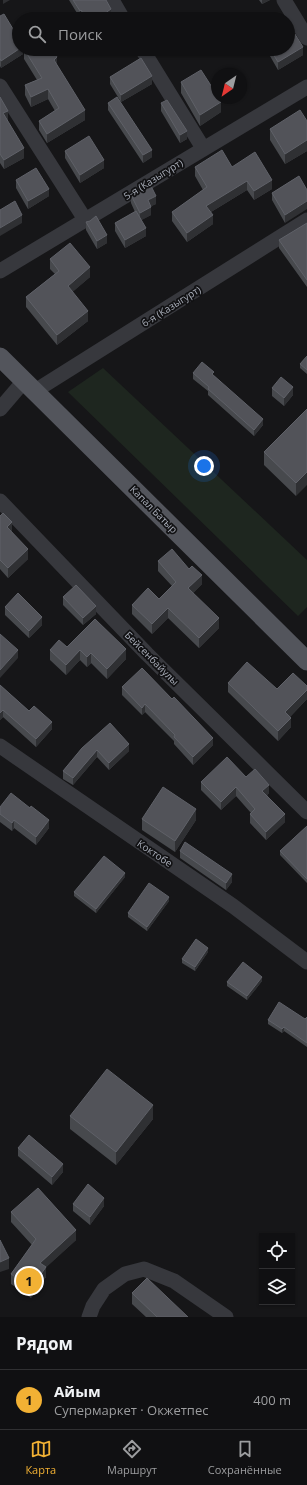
<!DOCTYPE html>
<html lang="ru">
<meta charset="utf-8">
<style>
body{margin:0;font-family:"Open Sans",sans-serif;background:#19191b;color:#f1f3f6}
.controls{position:absolute;right:12px;bottom:12px;display:grid;overflow:hidden;border-radius:0px;box-shadow:0 1px 3px #0004}
.controls button{width:36px;height:36px;display:grid;place-items:center;padding:0;border:0;border-bottom:1px solid #303032;background:#101012;color:#f1f3f6;font:20px sans-serif}
.compass{position:absolute;left:211px;top:68px;width:36px;height:36px;border-radius:50%;background:#101012;box-shadow:0 1px 3px #0004;rotate:215deg}
.you{position:absolute;left:204px;top:466px;width:14px;height:14px;margin:-10px;border:3px solid #fff;border-radius:50%;background:#1a73e8;box-shadow:0 0 0 6px #1a73e833}
.badge{display:grid;place-items:center;width:26px;height:26px;border-radius:50%;background:#f2b134;color:#111;font-size:13px;font-weight:700}
.pin{position:absolute;translate:-50% -50%;border:2px solid #fff;box-shadow:0 1px 4px #0006}
.list{margin:0;padding:0;list-style:none}
h2{display:flex;justify-content:space-between;align-items:center;height:52px;margin:0;padding:0 16px;font-size:17px}
h2 small{font-size:13px;font-weight:400;color:#9c9d9f}
.list li{display:grid;grid-template-columns:26px 1fr auto;gap:12px;align-items:center;box-sizing:border-box;height:60px;padding:0 16px;border-top:1px solid #303032}
.list b{display:block;font-size:15px;white-space:nowrap}
.list p{margin:0;font-size:13px;white-space:nowrap;color:#9c9d9f}
.list em{font-size:13px;font-style:normal;color:#9c9d9f}
.icon{flex:none;width:22px;height:22px;fill:none;stroke:currentColor;stroke-width:2;stroke-linecap:round;stroke-linejoin:round}
.map{position:relative;flex:none;width:307px;height:1317px;overflow:hidden}
.search{position:absolute;background:#101012;box-shadow:0 1px 3px #0004;left:12px;right:12px;top:12px;height:44px;display:flex;align-items:center;gap:10px;box-sizing:border-box;padding:0 14px;border-radius:22px;color:#9c9d9f;font-size:15px}
.sheet{height:112px;background:#101012}
nav{display:flex;justify-content:space-around;align-items:center;box-sizing:border-box;height:56px;border-top:1px solid #303032;background:#101012;font-size:11px;color:#9c9d9f}
nav a{display:grid;justify-items:center;gap:2px}
nav .on{color:#f2b134}
.map>svg:first-child{display:block}
</style>
<div class="map">
<svg width="307" height="1317" viewBox="0 0 307 1317">
<rect width="100%" height="100%" fill="#161618"/>
<!-- green -->
<path fill="#1e261f" d="M 103,368 L 307,560 L 307,607 L 298,616 L 68,392 Z"/>
<g fill="none" stroke-linecap="round" stroke-linejoin="round">
<!-- minor -->
<path stroke="#37383d" stroke-width="15" d="M 112,0 L 123,19
M 284,0 L 307,38
M 142,49 L 203,148
M 0,86 L 86,221
M 0,271 L 307,87
M 35,391 L 307,220
M 0,409 L 24,381
M 0,501 L 147,654 L 307,812
M 0,746 L 233,906 L 307,962
M 89,1317 L 93,1306 L 104,1289 L 125,1274 L 144,1269 L 174,1281 L 226,1317"/>
<!-- major -->
<path stroke="#53555c" stroke-width="19" d="M 0,357 L 307,661"/>
</g>
<!-- wall -->
<path fill="#47494d" d="M 69,0 L 106,0 L 111,17 L 108,19 L 82,19 L 81,18 L 80,18 Z
M 259,0 L 270,0 L 262,4 Z
M 0,16 L 23,49 L 23,54 L 1,68 L 0,66 Z
M 24,49 L 57,65 L 85,120 L 47,143 L 39,130 L 39,121 L 55,111 L 48,99 L 31,107 L 25,95 L 25,85 L 37,80 L 24,59 Z
M 266,49 L 288,49 L 303,55 L 278,70 Z
M 110,77 L 152,84 L 121,102 L 110,84 Z
M 181,82 L 221,112 L 200,126 L 181,93 Z
M 0,97 L 7,120 L 24,158 L 4,169 L 0,163 Z
M 108,103 L 152,157 L 143,163 L 108,110 Z
M 161,103 L 187,139 L 180,143 L 161,111 Z
M 307,121 L 307,151 L 285,164 L 270,140 L 270,129 Z
M 65,151 L 104,168 L 80,183 L 65,158 Z
M 195,167 L 232,167 L 272,189 L 254,200 L 247,190 L 211,212 L 213,224 L 187,242 L 172,221 L 172,212 L 203,190 L 195,176 Z
M 299,176 L 285,223 L 272,200 L 272,193 Z
M 16,180 L 49,196 L 28,209 L 16,188 Z
M 131,195 L 156,204 L 151,206 L 151,215 L 141,220 L 146,236 L 125,248 L 115,231 L 115,223 L 135,212 L 131,203 Z
M 86,222 L 107,243 L 97,249 L 86,230 Z
M 307,223 L 307,287 L 279,248 L 279,240 Z
M 50,259 L 90,277 L 72,292 L 88,321 L 57,345 L 26,307 L 26,297 L 55,274 L 50,269 Z
M 307,356 L 307,374 L 300,368 L 300,364 Z
M 193,373 L 214,376 L 263,425 L 254,436 L 208,395 L 208,391 L 193,379 Z
M 272,388 L 293,395 L 284,406 L 272,396 Z
M 307,409 L 296,496 L 264,465 L 264,452 Z
M 0,516 L 12,532 L 28,559 L 8,578 L 0,569 Z
M 158,561 L 202,584 L 193,593 L 219,628 L 199,648 L 168,618 L 152,634 L 132,614 L 132,605 L 159,599 L 172,586 L 158,571 Z
M 63,597 L 96,614 L 83,625 L 63,605 Z
M 5,607 L 42,625 L 29,638 L 5,615 Z
M 67,647 L 126,659 L 107,679 L 91,663 L 87,667 L 80,660 L 66,675 L 50,660 L 50,650 Z
M 228,683 L 277,689 L 307,686 L 307,699 L 290,717 L 291,727 L 278,741 L 228,692 Z
M 0,685 L 29,711 L 52,729 L 36,747 L 3,717 L 0,720 Z
M 122,687 L 172,699 L 213,745 L 193,765 L 174,744 L 174,741 L 145,712 L 142,715 L 122,695 Z
M 82,748 L 129,751 L 109,770 L 97,757 L 73,785 L 63,779 L 63,771 Z
M 246,777 L 269,793 L 267,795 L 285,822 L 266,840 L 250,823 L 250,814 L 251,813 L 236,796 L 221,810 L 201,790 L 201,782 Z
M 0,807 L 49,828 L 36,845 L 14,828 L 12,831 L 0,822 Z
M 142,819 L 196,820 L 175,852 L 142,830 Z
M 307,826 L 307,883 L 280,855 L 280,851 Z
M 180,851 L 232,882 L 226,890 L 180,858 Z
M 125,877 L 96,913 L 74,896 L 74,892 Z
M 169,901 L 147,931 L 128,917 L 128,913 Z
M 208,952 L 195,971 L 182,963 L 182,959 Z
M 262,981 L 247,1000 L 227,986 L 227,982 Z
M 307,1017 L 307,1047 L 284,1031 L 282,1033 L 268,1024 L 268,1020 L 305,1019 Z
M 70,1116 L 153,1119 L 116,1165 L 70,1129 Z
M 18,1148 L 63,1172 L 52,1185 L 18,1156 Z
M 73,1204 L 104,1206 L 90,1225 L 73,1211 Z
M 11,1212 L 76,1240 L 46,1267 L 46,1277 L 31,1298 L 11,1284 L 11,1274 L 32,1245 L 11,1222 Z
M 132,1293 L 188,1317 L 146,1317 L 132,1304 Z"/>
<!-- shaded-wall -->
<path fill="#2f3033" d="M 3,0 L 10,0 L 3,4 Z
M 262,0 L 270,0 L 262,4 Z
M 111,9 L 111,17 L 108,19 L 97,19 Z
M 81,10 L 81,18 L 80,18 L 80,11 Z
M 303,47 L 303,55 L 278,70 L 278,62 Z
M 19,49 L 23,49 L 23,54 L 1,68 L 1,61 Z
M 57,57 L 57,67 L 54,60 Z
M 152,76 L 152,84 L 121,102 L 121,95 Z
M 48,89 L 48,99 L 31,107 L 31,97 Z
M 221,102 L 221,112 L 200,126 L 200,115 Z
M 85,110 L 85,120 L 47,143 L 47,134 Z
M 8,111 L 8,120 L 3,122 L 3,113 Z
M 187,131 L 187,139 L 180,143 L 180,135 Z
M 307,140 L 307,151 L 285,164 L 285,154 Z
M 24,148 L 24,158 L 4,169 L 4,160 Z
M 152,150 L 152,157 L 143,163 L 143,155 Z
M 104,160 L 104,168 L 80,183 L 80,175 Z
M 272,180 L 272,189 L 254,200 L 254,191 Z
M 247,181 L 247,190 L 206,215 L 206,206 Z
M 49,189 L 49,196 L 28,209 L 28,201 Z
M 156,196 L 156,204 L 148,208 L 148,200 Z
M 307,201 L 307,209 L 285,223 L 285,215 Z
M 151,207 L 151,215 L 140,221 L 140,213 Z
M 22,215 L 22,223 L 0,236 L 0,228 Z
M 213,215 L 213,224 L 187,242 L 187,233 Z
M 146,228 L 146,236 L 125,248 L 125,240 Z
M 107,235 L 107,243 L 97,249 L 97,241 Z
M 90,267 L 90,277 L 68,296 L 68,286 Z
M 88,311 L 88,321 L 57,345 L 57,335 Z
M 293,387 L 293,395 L 284,406 L 284,398 Z
M 263,419 L 263,425 L 254,436 L 254,430 Z
M 307,472 L 307,485 L 296,496 L 296,483 Z
M 12,522 L 12,532 L 7,527 Z
M 28,549 L 28,559 L 8,578 L 8,568 Z
M 202,575 L 202,584 L 188,598 L 188,588 Z
M 96,606 L 96,614 L 83,625 L 83,618 Z
M 168,608 L 168,618 L 152,634 L 152,624 Z
M 42,617 L 42,625 L 29,638 L 29,631 Z
M 219,618 L 219,628 L 199,648 L 199,638 Z
M 126,649 L 126,659 L 107,679 L 107,669 Z
M 18,650 L 18,658 L 0,678 L 0,670 Z
M 80,650 L 80,660 L 66,675 L 66,665 Z
M 91,653 L 91,663 L 87,667 L 87,657 Z
M 307,690 L 307,699 L 285,722 L 285,712 Z
M 145,704 L 145,712 L 142,715 L 142,708 Z
M 3,710 L 3,717 L 0,720 L 0,713 Z
M 291,718 L 291,727 L 278,741 L 278,731 Z
M 52,722 L 52,729 L 36,747 L 36,739 Z
M 213,738 L 213,745 L 193,765 L 193,757 Z
M 129,744 L 129,751 L 109,770 L 109,763 Z
M 97,750 L 97,757 L 73,785 L 73,778 Z
M 269,785 L 269,793 L 262,799 L 262,791 Z
M 236,787 L 236,796 L 221,810 L 221,802 Z
M 196,809 L 196,820 L 175,852 L 175,841 Z
M 285,814 L 285,822 L 266,840 L 266,832 Z
M 14,820 L 14,828 L 12,831 L 12,823 Z
M 49,820 L 49,828 L 36,845 L 36,837 Z
M 125,873 L 125,877 L 96,913 L 96,909 Z
M 232,874 L 232,882 L 226,890 L 226,883 Z
M 169,897 L 169,901 L 147,931 L 147,927 Z
M 208,948 L 208,952 L 195,971 L 195,967 Z
M 262,977 L 262,981 L 247,1000 L 247,996 Z
M 284,1027 L 284,1031 L 282,1033 L 282,1029 Z
M 153,1105 L 153,1119 L 116,1165 L 116,1152 Z
M 63,1164 L 63,1172 L 52,1185 L 52,1177 Z
M 104,1198 L 104,1206 L 90,1225 L 90,1217 Z
M 76,1230 L 76,1240 L 40,1273 L 40,1263 Z
M 9,1258 L 9,1269 L 0,1272 L 0,1262 Z
M 46,1267 L 46,1277 L 31,1298 L 31,1288 Z"/>
<!-- building -->
<path fill="#525359" stroke="#5f6168" d="M 73,0 L 106,0 L 111,9 L 97,19 L 87,19 L 81,10 L 80,11 Z
M 4,14 L 19,39 L 19,49 L 1,61 L 0,58 L 0,16 Z
M 288,23 L 303,47 L 278,62 L 270,49 L 288,49 Z
M 24,49 L 52,49 L 57,57 L 54,60 L 85,110 L 47,134 L 39,121 L 59,108 L 48,89 L 31,97 L 25,85 L 42,78 Z
M 141,58 L 152,76 L 121,95 L 110,77 Z
M 201,70 L 217,95 L 217,98 L 219,98 L 221,102 L 200,115 L 181,82 Z
M 0,97 L 8,111 L 3,113 L 24,148 L 4,160 L 0,154 Z
M 117,97 L 152,150 L 143,155 L 108,103 Z
M 167,100 L 187,131 L 180,135 L 161,103 Z
M 300,110 L 307,121 L 307,140 L 285,154 L 270,129 Z
M 89,136 L 104,160 L 80,175 L 65,151 Z
M 222,150 L 232,167 L 255,152 L 272,180 L 254,191 L 247,181 L 206,206 L 213,215 L 187,233 L 172,212 L 207,187 L 195,167 Z
M 36,168 L 49,189 L 28,201 L 16,180 Z
M 299,176 L 307,190 L 307,201 L 285,215 L 272,193 Z
M 150,184 L 156,196 L 148,200 L 151,207 L 140,213 L 131,195 Z
M 15,201 L 22,215 L 0,228 L 0,210 Z
M 136,211 L 146,228 L 125,240 L 115,223 Z
M 96,216 L 107,235 L 97,241 L 86,222 L 90,221 Z
M 307,223 L 307,280 L 279,240 Z
M 70,243 L 90,267 L 68,286 L 88,311 L 57,335 L 26,297 L 59,271 L 50,259 Z
M 307,356 L 307,370 L 300,364 Z
M 202,362 L 214,372 L 212,374 L 263,419 L 254,430 L 208,389 L 209,387 L 193,373 Z
M 281,377 L 293,387 L 284,398 L 272,388 Z
M 307,409 L 307,472 L 296,483 L 264,452 Z
M 3,513 L 12,522 L 7,527 L 28,549 L 8,568 L 0,560 L 0,516 Z
M 172,549 L 189,569 L 192,566 L 202,575 L 188,588 L 219,618 L 199,638 L 168,608 L 152,624 L 132,605 L 148,588 L 159,599 L 176,582 L 158,561 Z
M 76,585 L 96,606 L 83,618 L 63,597 Z
M 18,593 L 42,617 L 29,631 L 5,607 Z
M 95,619 L 126,649 L 107,669 L 91,653 L 87,657 L 80,650 L 66,665 L 50,650 L 59,640 L 67,647 Z
M 0,634 L 18,650 L 0,670 Z
M 247,662 L 277,689 L 293,673 L 307,686 L 307,690 L 285,712 L 291,718 L 278,731 L 228,683 Z
M 142,668 L 172,699 L 174,697 L 213,738 L 193,757 L 174,737 L 175,735 L 145,704 L 142,708 L 122,687 Z
M 0,685 L 29,711 L 34,706 L 52,722 L 36,739 L 3,710 L 0,713 Z
M 110,723 L 129,744 L 109,763 L 97,750 L 73,778 L 63,771 L 82,748 Z
M 227,757 L 246,777 L 255,769 L 269,785 L 262,791 L 285,814 L 266,832 L 250,814 L 255,809 L 236,787 L 221,802 L 201,782 Z
M 163,787 L 196,809 L 175,841 L 142,819 Z
M 11,793 L 30,808 L 31,806 L 49,820 L 36,837 L 14,820 L 12,823 L 0,814 L 0,807 Z
M 307,826 L 307,879 L 280,851 Z
M 185,842 L 232,874 L 226,883 L 180,851 Z
M 104,856 L 125,873 L 96,909 L 74,892 Z
M 149,883 L 169,897 L 147,927 L 128,913 Z
M 196,939 L 208,948 L 195,967 L 182,959 Z
M 243,962 L 262,977 L 247,996 L 227,982 Z
M 279,1002 L 305,1019 L 307,1017 L 307,1043 L 284,1027 L 282,1029 L 268,1020 Z
M 107,1069 L 153,1105 L 116,1152 L 70,1116 Z
M 29,1135 L 63,1164 L 52,1177 L 18,1148 Z
M 88,1184 L 104,1198 L 90,1217 L 73,1204 Z
M 38,1188 L 76,1230 L 40,1263 L 46,1267 L 31,1288 L 11,1274 L 36,1239 L 11,1212 Z
M 0,1240 L 9,1258 L 0,1262 Z
M 147,1278 L 188,1317 L 157,1317 L 132,1293 Z"/>
<g text-anchor="middle" dominant-baseline="central" stroke-width="3.5" stroke-linejoin="round" paint-order="stroke">
<!-- street labels -->
<g font-size="10" fill="#a8adb8" stroke="#111113">
<text transform="translate(153 179) rotate(-32)">5-я (Казыгурт)</text>
<text transform="translate(171 306) rotate(-32)">6-я (Казыгурт)</text>
<text transform="translate(154 509) rotate(45)">Капал Батыр</text>
<text transform="translate(152 658) rotate(45)">Бейсенбайулы</text>
<text transform="translate(155 853) rotate(34)">Коктобе</text>
</g>
</g>
</svg>
<div class="controls">
<button><svg class="icon" aria-label="locate" viewBox="0 0 24 24"><circle cx="12" cy="12" r="6"/><path d="M12 2v4M12 18v4M2 12h4M18 12h4"/></svg></button>
<button><svg class="icon" aria-label="layers" viewBox="0 0 24 24"><path d="M12 4l9 5-9 5-9-5zM3 14l9 5 9-5"/></svg></button>
</div>
<svg class="compass" viewBox="-18 -18 36 36"><path d="M0-13l5 13h-10z" fill="#e53935"/><path d="M0 13l5-13h-10z" fill="#9c9d9f"/></svg>
<div class="you"></div>
<div class="pin badge" style="left:29px;top:1281px">1</div>
<div class="search"><svg class="icon" aria-label="search" viewBox="0 0 24 24"><circle cx="10" cy="10" r="6"/><path d="M15 15l6 6"/></svg>Поиск</div>
</div>
<section class="sheet">
<h2>Рядом<small></small></h2>
<ul class="list">
<li><span class="badge">1</span><div><b>Айым</b><p>Супермаркет · Окжетпес</p></div><em>400 m</em></li>
</ul>
</section>
<nav>
<a class="on"><svg class="icon" aria-label="map" viewBox="0 0 24 24"><path d="M3 6l6-2 6 2 6-2v14l-6 2-6-2-6 2zM9 4v14M15 6v14"/></svg>Карта</a>
<a><svg class="icon" aria-label="directions" viewBox="0 0 24 24"><path d="M12 3l9 9-9 9-9-9zM9 14v-3h6M13 9l2 2-2 2"/></svg>Маршрут</a>
<a><svg class="icon" aria-label="saved" viewBox="0 0 24 24"><path d="M7 4h10v16l-5-4-5 4z"/></svg>Сохранённые</a>
</nav>
